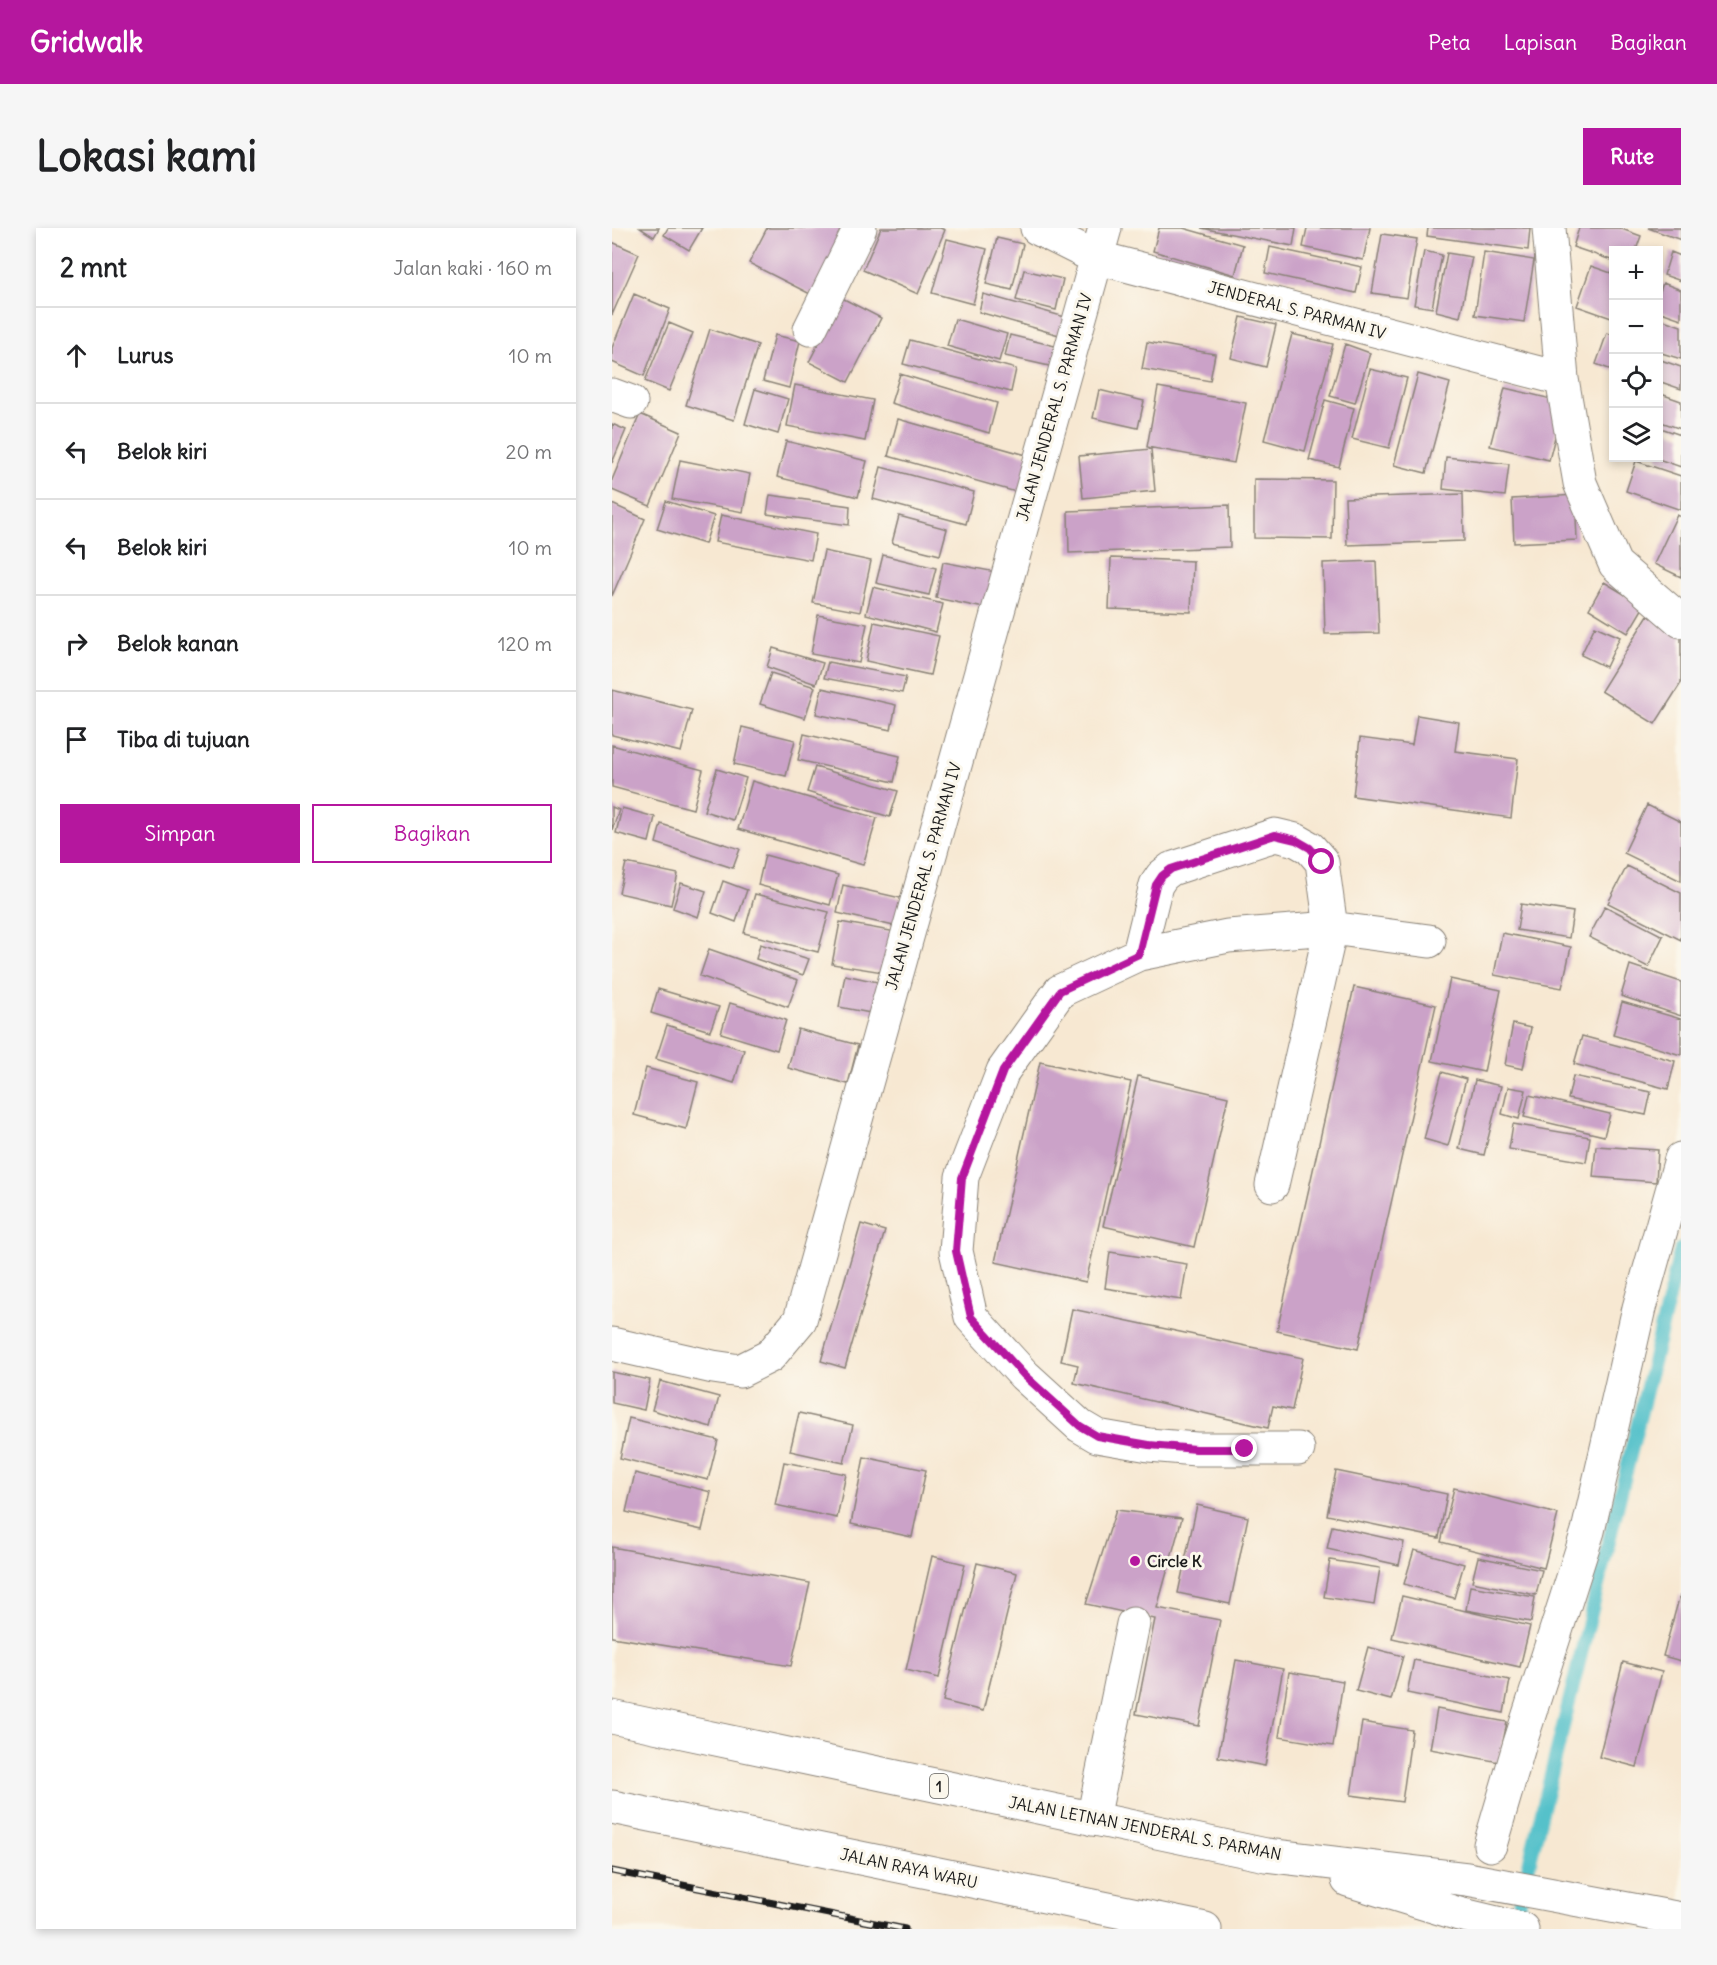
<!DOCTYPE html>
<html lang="id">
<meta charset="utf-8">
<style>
body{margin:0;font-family:Delius,sans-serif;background:#f6f6f6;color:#202124}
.controls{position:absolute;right:18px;top:18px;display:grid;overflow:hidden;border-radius:0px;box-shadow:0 3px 9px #0003}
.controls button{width:54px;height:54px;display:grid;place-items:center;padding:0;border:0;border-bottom:2px solid #e0e0e0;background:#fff;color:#202124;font:30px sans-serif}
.stop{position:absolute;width:18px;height:18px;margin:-14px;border:4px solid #b5179e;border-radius:50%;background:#fff}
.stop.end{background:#b5179e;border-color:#fff;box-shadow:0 2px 6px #0008}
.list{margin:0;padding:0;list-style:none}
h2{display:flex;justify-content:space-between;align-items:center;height:78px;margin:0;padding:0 24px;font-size:26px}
h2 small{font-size:20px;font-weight:400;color:#757577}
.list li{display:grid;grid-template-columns:39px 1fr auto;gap:18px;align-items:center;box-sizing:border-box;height:96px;padding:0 24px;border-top:2px solid #e0e0e0}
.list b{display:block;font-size:22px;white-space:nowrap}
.list em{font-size:20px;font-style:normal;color:#757577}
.actions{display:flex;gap:12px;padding:18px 24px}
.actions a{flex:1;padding:14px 0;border:2px solid #b5179e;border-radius:0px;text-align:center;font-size:21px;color:#b5179e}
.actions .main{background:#b5179e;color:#fff}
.icon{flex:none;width:33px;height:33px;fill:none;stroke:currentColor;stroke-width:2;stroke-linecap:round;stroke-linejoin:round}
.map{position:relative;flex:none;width:1069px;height:1701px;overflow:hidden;border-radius:0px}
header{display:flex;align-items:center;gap:36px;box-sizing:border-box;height:84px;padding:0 30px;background:#b5179e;color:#fff}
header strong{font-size:28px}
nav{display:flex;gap:33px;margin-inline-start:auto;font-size:21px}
.intro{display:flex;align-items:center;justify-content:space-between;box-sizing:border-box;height:144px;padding:0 36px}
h1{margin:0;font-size:42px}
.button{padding:15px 27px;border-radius:0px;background:#b5179e;color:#fff;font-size:21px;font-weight:700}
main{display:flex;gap:36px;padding:0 36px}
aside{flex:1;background:#fff;border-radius:0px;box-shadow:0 3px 9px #0003}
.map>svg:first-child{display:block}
</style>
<header>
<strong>Gridwalk</strong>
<nav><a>Peta</a><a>Lapisan</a><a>Bagikan</a></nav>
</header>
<div class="intro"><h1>Lokasi kami</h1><a class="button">Rute</a></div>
<main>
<aside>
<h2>2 mnt<small>Jalan kaki · 160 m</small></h2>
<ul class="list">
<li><svg class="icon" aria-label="ahead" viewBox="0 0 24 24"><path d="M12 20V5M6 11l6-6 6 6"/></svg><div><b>Lurus</b></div><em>10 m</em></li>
<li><svg class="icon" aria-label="left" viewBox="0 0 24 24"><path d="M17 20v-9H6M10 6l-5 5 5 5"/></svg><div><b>Belok kiri</b></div><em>20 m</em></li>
<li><svg class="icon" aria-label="left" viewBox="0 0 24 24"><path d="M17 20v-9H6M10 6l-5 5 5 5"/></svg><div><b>Belok kiri</b></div><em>10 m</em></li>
<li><svg class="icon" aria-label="right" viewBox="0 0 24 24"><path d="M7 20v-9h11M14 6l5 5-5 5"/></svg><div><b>Belok kanan</b></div><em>120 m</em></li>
<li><svg class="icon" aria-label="arrive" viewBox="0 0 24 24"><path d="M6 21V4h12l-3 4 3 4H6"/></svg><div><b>Tiba di tujuan</b></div></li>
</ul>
<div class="actions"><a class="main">Simpan</a><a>Bagikan</a></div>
</aside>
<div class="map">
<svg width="1069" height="1701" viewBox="0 0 1069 1701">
<rect width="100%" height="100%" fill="#fbf7ec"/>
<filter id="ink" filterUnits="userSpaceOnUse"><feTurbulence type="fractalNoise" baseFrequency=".0167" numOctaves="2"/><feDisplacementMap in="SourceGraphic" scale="12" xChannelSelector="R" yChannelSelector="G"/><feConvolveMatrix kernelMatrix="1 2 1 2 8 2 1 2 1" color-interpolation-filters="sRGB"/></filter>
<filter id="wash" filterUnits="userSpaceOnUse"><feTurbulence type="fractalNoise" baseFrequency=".008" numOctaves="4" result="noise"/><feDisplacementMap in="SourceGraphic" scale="24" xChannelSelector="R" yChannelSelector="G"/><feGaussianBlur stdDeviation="1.35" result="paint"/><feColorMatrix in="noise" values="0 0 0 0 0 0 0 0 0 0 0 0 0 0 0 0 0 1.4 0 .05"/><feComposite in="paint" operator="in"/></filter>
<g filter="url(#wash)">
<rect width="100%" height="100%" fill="#f7e8d2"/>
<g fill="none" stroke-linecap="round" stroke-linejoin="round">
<!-- stream -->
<path stroke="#54c1ca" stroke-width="14" d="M 901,1701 L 1069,1021"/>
</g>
<g id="blocks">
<!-- building -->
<path fill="#cba2c8" d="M 28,0 L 47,0 L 42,9 Z
M 56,0 L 90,0 L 77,22 L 52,7 Z
M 155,0 L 247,0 L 210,72 L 137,35 Z
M 269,0 L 328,0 L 333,2 L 306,66 L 251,42 Z
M 547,0 L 571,0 L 631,17 L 623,47 L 541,23 Z
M 589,0 L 684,0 L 681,18 Z
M 695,0 L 758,0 L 751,32 L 691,19 Z
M 816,0 L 918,0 L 916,22 L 815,8 Z
M 967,0 L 1007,0 L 1029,8 L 1024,22 L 1002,22 L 1002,33 L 961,19 Z
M 1036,0 L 1069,0 L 1069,12 Z
M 770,6 L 805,11 L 795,70 L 760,65 Z
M 385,10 L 411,16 L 400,62 L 374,56 Z
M 335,11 L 375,21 L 361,76 L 320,65 Z
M 0,14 L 27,26 L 0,87 Z
M 658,19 L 750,39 L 744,65 L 653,45 Z
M 812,23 L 830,27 L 820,80 L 802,77 Z
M 872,24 L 922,32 L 912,94 L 863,87 Z
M 1059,24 L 1069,28 L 1069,53 L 1052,47 Z
M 835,25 L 860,29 L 848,89 L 824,83 Z
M 979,38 L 1002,46 L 1002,91 L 965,78 Z
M 412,42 L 451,51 L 444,82 L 404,72 Z
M 1051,55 L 1069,62 L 1069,91 L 1046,83 L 1046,69 Z
M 22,66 L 58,81 L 32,148 L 0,134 L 0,120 Z
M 371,66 L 453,89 L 447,107 L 367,84 Z
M 230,70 L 269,90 L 236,154 L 197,134 Z
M 629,89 L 664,97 L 654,139 L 619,130 Z
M 1046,90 L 1069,98 L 1069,131 L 1046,124 Z
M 343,91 L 395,106 L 387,133 L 335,118 Z
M 57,95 L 81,105 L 57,163 L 33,153 Z
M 98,101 L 146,117 L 122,192 L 74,177 Z
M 995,105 L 1002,107 L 1002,143 L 984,136 Z
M 680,106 L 721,116 L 693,223 L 652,212 Z
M 163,107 L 188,113 L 177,160 L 151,153 Z
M 398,107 L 447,119 L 442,139 L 393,128 Z
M 298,112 L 404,141 L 399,164 L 291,136 Z
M 535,114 L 603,126 L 598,153 L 530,141 Z
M 733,116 L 758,125 L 743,175 L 718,168 Z
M 1046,131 L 1069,139 L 1069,161 L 1046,153 Z
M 758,141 L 795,150 L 777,220 L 740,211 Z
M 288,146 L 385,175 L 377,205 L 279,175 Z
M 806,146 L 838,155 L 814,245 L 782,237 Z
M 183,157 L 261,172 L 253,213 L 175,198 Z
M 546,159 L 634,175 L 622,235 L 535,219 Z
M 893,160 L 952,174 L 937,232 L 878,218 Z
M 143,161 L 176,171 L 166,206 L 133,196 Z
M 487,162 L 532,173 L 526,200 L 481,190 Z
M 1046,165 L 1069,173 L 1069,201 L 1046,193 Z
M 713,172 L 742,180 L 727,239 L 697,232 Z
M 28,186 L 69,204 L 38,278 L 0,262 L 0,252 Z
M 286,191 L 425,230 L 415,267 L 276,228 Z
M 0,196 L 14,202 L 0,235 Z
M 1046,199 L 1069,207 L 1069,239 L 1046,231 Z
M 174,213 L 255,233 L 246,269 L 165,249 Z
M 539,221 L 543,263 L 471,270 L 467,228 Z
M 834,229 L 897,236 L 893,268 L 831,261 Z
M 68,232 L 138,246 L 131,284 L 60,271 Z
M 1024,233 L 1069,248 L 1069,282 L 1014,263 Z
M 269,239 L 362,264 L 354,296 L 261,271 Z
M 642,251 L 721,252 L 720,311 L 642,310 Z
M 851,266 L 852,313 L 735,317 L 733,270 Z
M 158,267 L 238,278 L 237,297 L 155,286 Z
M 963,267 L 965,312 L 902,315 L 900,271 Z
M 54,273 L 102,288 L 93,316 L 45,301 Z
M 0,276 L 33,291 L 0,368 Z
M 617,277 L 618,319 L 457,325 L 456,283 Z
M 109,287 L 204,306 L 199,332 L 103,314 Z
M 1065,287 L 1069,289 L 1069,349 L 1042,336 Z
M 287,288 L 335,301 L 328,327 L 280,315 Z
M 212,323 L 259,333 L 248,384 L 201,375 Z
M 271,327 L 324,340 L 317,367 L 264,355 Z
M 499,330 L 581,333 L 579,384 L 497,381 Z
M 764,333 L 767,405 L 713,406 L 711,335 Z
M 331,334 L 384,344 L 377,381 L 324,370 Z
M 992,354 L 1032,378 L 1016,405 L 977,381 Z
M 261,359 L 331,376 L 324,404 L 254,386 Z
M 206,387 L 255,396 L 247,435 L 199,426 Z
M 1036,387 L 1069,407 L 1069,455 L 1043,496 L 989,463 Z
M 262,394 L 327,408 L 318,447 L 254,433 Z
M 983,398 L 1008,409 L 994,439 L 969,427 Z
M 161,420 L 211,435 L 204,456 L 155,439 Z
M 216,434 L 294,449 L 290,465 L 212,450 Z
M 159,445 L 203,459 L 193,490 L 148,476 Z
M 210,460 L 284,477 L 279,502 L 204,486 Z
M 0,462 L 80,482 L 69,524 L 0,507 Z
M 805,487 L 847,494 L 843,523 L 906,531 L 899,590 L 741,568 L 748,510 L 800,517 Z
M 130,499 L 183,512 L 174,548 L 122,536 Z
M 192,506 L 288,528 L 282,554 L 186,532 Z
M 0,517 L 91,542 L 81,581 L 0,559 Z
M 203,539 L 286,563 L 278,589 L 195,564 Z
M 105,541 L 134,550 L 121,592 L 92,583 Z
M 140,553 L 265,590 L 251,637 L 126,601 Z
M 1035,577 L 1069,594 L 1069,653 L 1012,625 Z
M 0,579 L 7,582 L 0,602 Z
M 10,580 L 43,589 L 37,614 L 4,605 Z
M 49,596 L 128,621 L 121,640 L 44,615 Z
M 153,627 L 226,647 L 218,677 L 146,657 Z
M 14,635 L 66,646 L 59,677 L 7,665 Z
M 1015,638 L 1069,665 L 1069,712 L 996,675 Z
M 111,653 L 135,662 L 124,694 L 100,685 Z
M 69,655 L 94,663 L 86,689 L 61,680 Z
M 231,657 L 302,673 L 295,701 L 225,685 Z
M 143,666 L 217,684 L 206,724 L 132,705 Z
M 909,676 L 961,684 L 957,710 L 905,702 Z
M 993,678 L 1051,708 L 1036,739 L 977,709 Z
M 228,694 L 290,705 L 283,746 L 220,736 Z
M 890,705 L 959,719 L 950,760 L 882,747 Z
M 148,716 L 197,731 L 191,747 L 144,731 Z
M 97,721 L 186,752 L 176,779 L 88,748 Z
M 1018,737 L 1069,754 L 1069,788 L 1009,768 Z
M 233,747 L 275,756 L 269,787 L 227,779 Z
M 838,751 L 889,762 L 872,844 L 820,833 Z
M 742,759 L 824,777 L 746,1121 L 665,1103 Z
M 46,761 L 107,779 L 98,803 L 39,785 Z
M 1010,774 L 1069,791 L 1069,827 L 1001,807 Z
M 118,775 L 174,792 L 165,822 L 109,805 Z
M 901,796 L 919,800 L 911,841 L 893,837 Z
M 55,797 L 132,822 L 122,855 L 44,831 Z
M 186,801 L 246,817 L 236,856 L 176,840 Z
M 970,808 L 1063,833 L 1056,861 L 962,836 Z
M 428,834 L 519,854 L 474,1054 L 383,1034 Z
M 34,840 L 86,854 L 74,901 L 22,887 Z
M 830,844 L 854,851 L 836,918 L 812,911 Z
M 526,848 L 616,869 L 582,1019 L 491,998 Z
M 961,848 L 1039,864 L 1034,887 L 956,871 Z
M 863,852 L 889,858 L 872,927 L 847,921 Z
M 896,859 L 914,862 L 907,891 L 890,886 Z
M 917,867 L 998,886 L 992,908 L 912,889 Z
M 901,896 L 978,909 L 974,934 L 897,921 Z
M 984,918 L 1046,922 L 1044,954 L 981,949 Z
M 249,996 L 273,1003 L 233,1140 L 209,1133 Z
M 498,1024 L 575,1036 L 569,1072 L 493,1060 Z
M 460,1081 L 691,1130 L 680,1182 L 661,1178 L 656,1200 L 462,1155 L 466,1137 L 449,1133 Z
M 0,1144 L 38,1152 L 32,1182 L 0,1175 Z
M 48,1153 L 107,1169 L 99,1199 L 40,1182 Z
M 187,1185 L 241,1197 L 232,1235 L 178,1223 Z
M 17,1190 L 106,1212 L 96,1252 L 8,1230 Z
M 252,1229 L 314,1242 L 300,1309 L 239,1296 Z
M 172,1234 L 234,1246 L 225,1290 L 163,1277 Z
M 724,1243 L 835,1266 L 827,1310 L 715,1287 Z
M 23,1245 L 99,1264 L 90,1302 L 14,1284 Z
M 842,1260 L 946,1286 L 932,1340 L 829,1314 Z
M 585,1277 L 636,1289 L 618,1376 L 566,1365 Z
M 504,1282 L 570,1290 L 545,1380 L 608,1392 L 587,1498 L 524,1486 L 543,1391 L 474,1376 Z
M 720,1298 L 792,1314 L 787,1337 L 715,1321 Z
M 0,1319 L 198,1355 L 179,1438 L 0,1409 Z
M 802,1322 L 852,1336 L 842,1370 L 792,1356 Z
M 320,1328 L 353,1336 L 327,1450 L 294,1442 Z
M 866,1329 L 930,1342 L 924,1367 L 860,1354 Z
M 718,1332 L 768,1340 L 762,1377 L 712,1369 Z
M 365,1335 L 405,1345 L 371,1483 L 331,1473 Z
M 858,1358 L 923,1369 L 919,1394 L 854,1382 Z
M 1068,1367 L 1069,1367 L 1069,1433 L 1051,1428 Z
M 790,1368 L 918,1398 L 908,1439 L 780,1410 Z
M 756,1419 L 791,1428 L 779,1472 L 744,1463 Z
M 624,1432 L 671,1441 L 653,1538 L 606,1529 Z
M 802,1432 L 898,1452 L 892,1485 L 795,1465 Z
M 1011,1434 L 1050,1444 L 1025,1539 L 987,1529 Z
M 677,1444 L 731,1453 L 721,1518 L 667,1509 Z
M 825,1481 L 895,1494 L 887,1534 L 818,1521 Z
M 750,1494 L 800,1502 L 790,1574 L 739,1567 Z"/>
</g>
</g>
<g filter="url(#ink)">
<use href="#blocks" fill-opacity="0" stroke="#8a8277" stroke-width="1.5"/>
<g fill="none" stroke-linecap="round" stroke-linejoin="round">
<defs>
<path id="minor" d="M 425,0 L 483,29 L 950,151
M 937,0 L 950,151 L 968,255 L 1003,336 L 1069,393
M 198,101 L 248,0
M 0,167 L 19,174
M 527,726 L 544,657 L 550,648 L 559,641 L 663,607 L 684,612 L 698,620 L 710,634 L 719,700 L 660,957
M 0,1116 L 101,1139 L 128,1143 L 158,1128 L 188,1092 L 493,0
M 686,1221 L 584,1221 L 537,1217 L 485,1208 L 468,1198 L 412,1147 L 359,1089 L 344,1023 L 350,949 L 391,843 L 448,763 L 527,726 L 616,708 L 719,700 L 817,713
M 481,1591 L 521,1396
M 878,1617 L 908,1515 L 976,1303 L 1027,1080 L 1069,931"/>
<path id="highway" d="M 0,1489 L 654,1627 L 855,1651 L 1069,1691
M 0,1579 L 593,1701
M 736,1652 L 847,1686 L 910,1701"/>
</defs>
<!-- minor casing -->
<use href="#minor" stroke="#8a8277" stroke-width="35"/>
<!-- highway casing -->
<use href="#highway" stroke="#8a8277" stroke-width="35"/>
<!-- minor -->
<use href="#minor" stroke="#fff" stroke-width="33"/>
<!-- highway -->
<use href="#highway" stroke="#fff" stroke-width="33"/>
<defs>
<path id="rail" d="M 0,1643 L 293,1701"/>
</defs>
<!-- rail casing -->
<use href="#rail" stroke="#1c1c1c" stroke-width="7"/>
<!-- rail -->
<use href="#rail" stroke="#fbf7ec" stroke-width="4.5" stroke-dasharray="14" stroke-linecap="butt"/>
</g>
</g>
<g fill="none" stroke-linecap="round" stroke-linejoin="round" filter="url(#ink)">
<!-- route -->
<path stroke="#b5179e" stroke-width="8" d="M 633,1221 L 584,1221 L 537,1217 L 485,1208 L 468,1198 L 412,1147 L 359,1089 L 344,1023 L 350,950 L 391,843 L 448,763 L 527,726 L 544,657 L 550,648 L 559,641 L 663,607 L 684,612 L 698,620 L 710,634"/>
</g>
<!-- markers -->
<circle fill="#b5179e" stroke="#fbf7ec" stroke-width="2" cx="523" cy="1333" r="6"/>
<g text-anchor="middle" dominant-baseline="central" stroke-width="6" stroke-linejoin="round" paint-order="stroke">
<!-- shield labels -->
<rect fill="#fbf7ec" stroke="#5f5e5a" stroke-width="1.5" x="318" y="1546" width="18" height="24" rx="4.5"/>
<g font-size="15" font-weight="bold" fill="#1c1c1c">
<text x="327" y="1558">1</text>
</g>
<!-- street labels -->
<g font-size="16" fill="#1c1c1c" stroke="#fbf7ec">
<text transform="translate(685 82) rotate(15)">JENDERAL S. PARMAN IV</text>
<text transform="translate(442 179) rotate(-74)">JALAN JENDERAL S. PARMAN IV</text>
<text transform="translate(311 648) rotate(-74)">JALAN JENDERAL S. PARMAN IV</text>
<text transform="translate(533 1600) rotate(11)">JALAN LETNAN JENDERAL S. PARMAN</text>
<text transform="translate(297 1640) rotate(12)">JALAN RAYA WARU</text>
</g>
<!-- poi labels -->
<g font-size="16" font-weight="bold" fill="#1c1c1c" stroke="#fbf7ec" text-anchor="start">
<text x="535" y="1333">Circle K</text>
</g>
</g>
</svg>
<div class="controls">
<button>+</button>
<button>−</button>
<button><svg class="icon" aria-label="locate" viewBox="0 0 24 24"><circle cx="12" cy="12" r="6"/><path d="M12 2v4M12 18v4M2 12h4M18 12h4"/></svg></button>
<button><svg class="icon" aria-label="layers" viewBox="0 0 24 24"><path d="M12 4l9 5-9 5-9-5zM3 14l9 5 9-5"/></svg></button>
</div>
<div class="stop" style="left:710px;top:634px"></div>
<div class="stop end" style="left:633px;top:1221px"></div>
</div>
</main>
